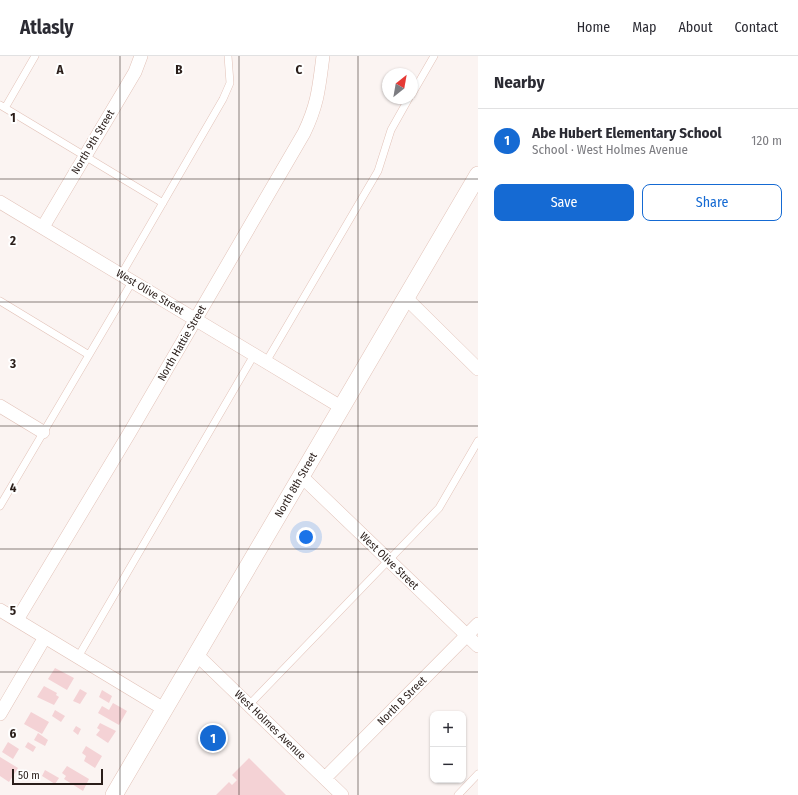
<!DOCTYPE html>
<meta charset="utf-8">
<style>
body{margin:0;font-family:"Fira Sans Condensed",sans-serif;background:#f7f7f7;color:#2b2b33}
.controls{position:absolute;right:12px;bottom:12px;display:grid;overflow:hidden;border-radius:8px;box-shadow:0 1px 3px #0004}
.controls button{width:36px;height:36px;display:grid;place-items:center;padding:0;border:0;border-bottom:1px solid #e1e1e2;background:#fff;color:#2b2b33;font:20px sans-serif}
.compass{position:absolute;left:382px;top:12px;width:36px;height:36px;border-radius:50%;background:#fff;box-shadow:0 1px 3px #0004;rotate:31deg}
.scale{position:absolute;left:12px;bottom:10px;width:91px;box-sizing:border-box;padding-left:4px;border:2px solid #2a1e1a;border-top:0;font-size:11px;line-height:14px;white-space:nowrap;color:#2a1e1a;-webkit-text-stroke:3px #fff;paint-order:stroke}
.you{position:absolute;left:306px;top:481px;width:14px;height:14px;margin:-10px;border:3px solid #fff;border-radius:50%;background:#1a73e8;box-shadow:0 0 0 6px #1a73e833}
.badge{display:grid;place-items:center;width:26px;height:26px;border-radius:50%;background:#156ad3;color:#fff;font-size:13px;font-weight:700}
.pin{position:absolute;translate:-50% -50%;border:2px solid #fff;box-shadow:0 1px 4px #0006}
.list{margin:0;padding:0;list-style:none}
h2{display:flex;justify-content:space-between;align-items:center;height:52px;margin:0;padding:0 16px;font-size:17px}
h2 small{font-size:13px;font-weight:400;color:#7c7c81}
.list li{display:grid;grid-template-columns:26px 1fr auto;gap:12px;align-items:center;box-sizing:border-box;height:64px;padding:0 16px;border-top:1px solid #e1e1e2}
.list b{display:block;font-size:15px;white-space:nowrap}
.list p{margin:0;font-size:13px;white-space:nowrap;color:#7c7c81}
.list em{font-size:13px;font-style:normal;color:#7c7c81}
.actions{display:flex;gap:8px;padding:12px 16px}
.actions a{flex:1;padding:9px 0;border:1px solid #156ad3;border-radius:8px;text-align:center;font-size:14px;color:#156ad3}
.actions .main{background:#156ad3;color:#fff}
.map{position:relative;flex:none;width:478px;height:739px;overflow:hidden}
header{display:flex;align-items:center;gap:24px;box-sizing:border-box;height:56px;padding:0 20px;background:#fff;border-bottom:1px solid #e1e1e2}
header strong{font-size:19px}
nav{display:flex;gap:22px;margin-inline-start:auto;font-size:14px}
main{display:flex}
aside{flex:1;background:#fff}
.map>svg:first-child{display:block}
</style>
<header>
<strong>Atlasly</strong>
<nav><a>Home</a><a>Map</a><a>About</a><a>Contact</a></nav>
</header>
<main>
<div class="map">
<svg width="478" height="739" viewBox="0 0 478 739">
<rect width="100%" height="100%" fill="#fbf4f2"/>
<!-- building -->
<path fill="#f4d2d5" d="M 55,612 L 74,622 L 67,634 L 48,623 Z
M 44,630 L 57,637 L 56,639 L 59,641 L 54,649 L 37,641 Z
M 80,633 L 87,637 L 80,648 L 73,645 Z
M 102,634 L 112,640 L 109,647 L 99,641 Z
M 113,647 L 127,655 L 119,669 L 98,657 L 102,650 L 109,654 Z
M 55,654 L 65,660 L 61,666 L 52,660 Z
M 31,656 L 49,666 L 42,678 L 24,668 Z
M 100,667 L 116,675 L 108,687 L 96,679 L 100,674 L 97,672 Z
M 76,670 L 81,673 L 78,679 L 73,675 Z
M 38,677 L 48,684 L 45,690 L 34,684 Z
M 8,686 L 19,693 L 13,703 L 2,696 Z
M 28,686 L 36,691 L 33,696 L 25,691 Z
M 86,690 L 102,700 L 95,712 L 84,705 L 86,700 L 82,697 Z
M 0,701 L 18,712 L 9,726 L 0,720 Z
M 249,702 L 286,739 L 216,739 L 229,726 L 232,729 L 237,724 L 232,719 Z
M 67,710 L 89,723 L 83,735 L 64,723 L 66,720 L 62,717 Z
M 45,714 L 59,722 L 55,728 L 42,720 Z"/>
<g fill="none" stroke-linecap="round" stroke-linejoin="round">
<defs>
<path id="service" d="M 412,38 L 434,0
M 0,49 L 163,147
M 5,52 L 35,0
M 121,219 L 223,43 L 230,27 L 228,0
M 0,245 L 89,299
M 266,306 L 378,115 L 391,74 L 409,42
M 0,450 L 132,226
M 78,601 L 254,299
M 249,649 L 439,452 L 478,385
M 458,739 L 478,718"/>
<path id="minor" d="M 0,146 L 341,351
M 43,171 L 135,16 L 141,0
M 406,242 L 478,313
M 0,350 L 43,376
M 301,420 L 478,590
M 0,554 L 164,653
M 17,564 L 130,376 L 304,77 C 318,48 319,31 323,0
M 197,599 L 342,739
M 0,658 L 45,581
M 325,722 L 478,568"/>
<path id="tertiary" d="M 114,739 L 478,119"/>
</defs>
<!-- service casing -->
<use href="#service" stroke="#e2c2b8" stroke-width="8"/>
<!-- minor casing -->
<use href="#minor" stroke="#e2c2b8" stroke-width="14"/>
<!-- tertiary casing -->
<use href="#tertiary" stroke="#e2c2b8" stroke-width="18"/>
<!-- service -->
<use href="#service" stroke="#fff" stroke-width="7"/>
<!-- minor -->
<use href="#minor" stroke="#fff" stroke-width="13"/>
<!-- tertiary -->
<use href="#tertiary" stroke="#fff" stroke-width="17"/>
</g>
<!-- grid -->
<path fill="none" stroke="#2a1e1a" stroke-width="1" stroke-opacity="0.55" d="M 120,0 L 120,739M 239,0 L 239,739M 358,0 L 358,739M 0,123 L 478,123M 0,246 L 478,246M 0,370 L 478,370M 0,493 L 478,493M 0,616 L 478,616"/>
<g text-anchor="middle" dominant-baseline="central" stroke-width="4" stroke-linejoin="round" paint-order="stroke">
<!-- street labels -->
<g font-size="11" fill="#2a1e1a" stroke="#fff">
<text transform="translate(93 86) rotate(-59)">North 9th Street</text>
<text transform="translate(150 236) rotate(31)">West Olive Street</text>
<text transform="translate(182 287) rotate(-60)">North Hattie Street</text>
<text transform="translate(296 429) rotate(-60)">North 8th Street</text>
<text transform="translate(389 505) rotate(44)">West Olive Street</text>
<text transform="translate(402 645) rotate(-45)">North B Street</text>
<text transform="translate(270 669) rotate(44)">West Holmes Avenue</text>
</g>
</g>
<g font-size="13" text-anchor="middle" font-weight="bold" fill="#2a1e1a" stroke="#fff" stroke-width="4" stroke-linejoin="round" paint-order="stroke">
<text x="60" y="18">A</text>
<text x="179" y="18">B</text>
<text x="299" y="18">C</text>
<text x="13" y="66">1</text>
<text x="13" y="189">2</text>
<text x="13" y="312">3</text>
<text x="13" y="436">4</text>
<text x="13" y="559">5</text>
<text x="13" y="682">6</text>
</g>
</svg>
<div class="controls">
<button>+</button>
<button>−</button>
</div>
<svg class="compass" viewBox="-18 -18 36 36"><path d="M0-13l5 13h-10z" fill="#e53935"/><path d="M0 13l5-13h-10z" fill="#7c7c81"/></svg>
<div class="scale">50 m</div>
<div class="you"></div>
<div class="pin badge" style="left:213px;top:682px">1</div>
</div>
<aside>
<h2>Nearby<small></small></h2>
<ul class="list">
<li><span class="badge">1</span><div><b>Abe Hubert Elementary School</b><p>School · West Holmes Avenue</p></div><em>120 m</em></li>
</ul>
<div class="actions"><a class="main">Save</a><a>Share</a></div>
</aside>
</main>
